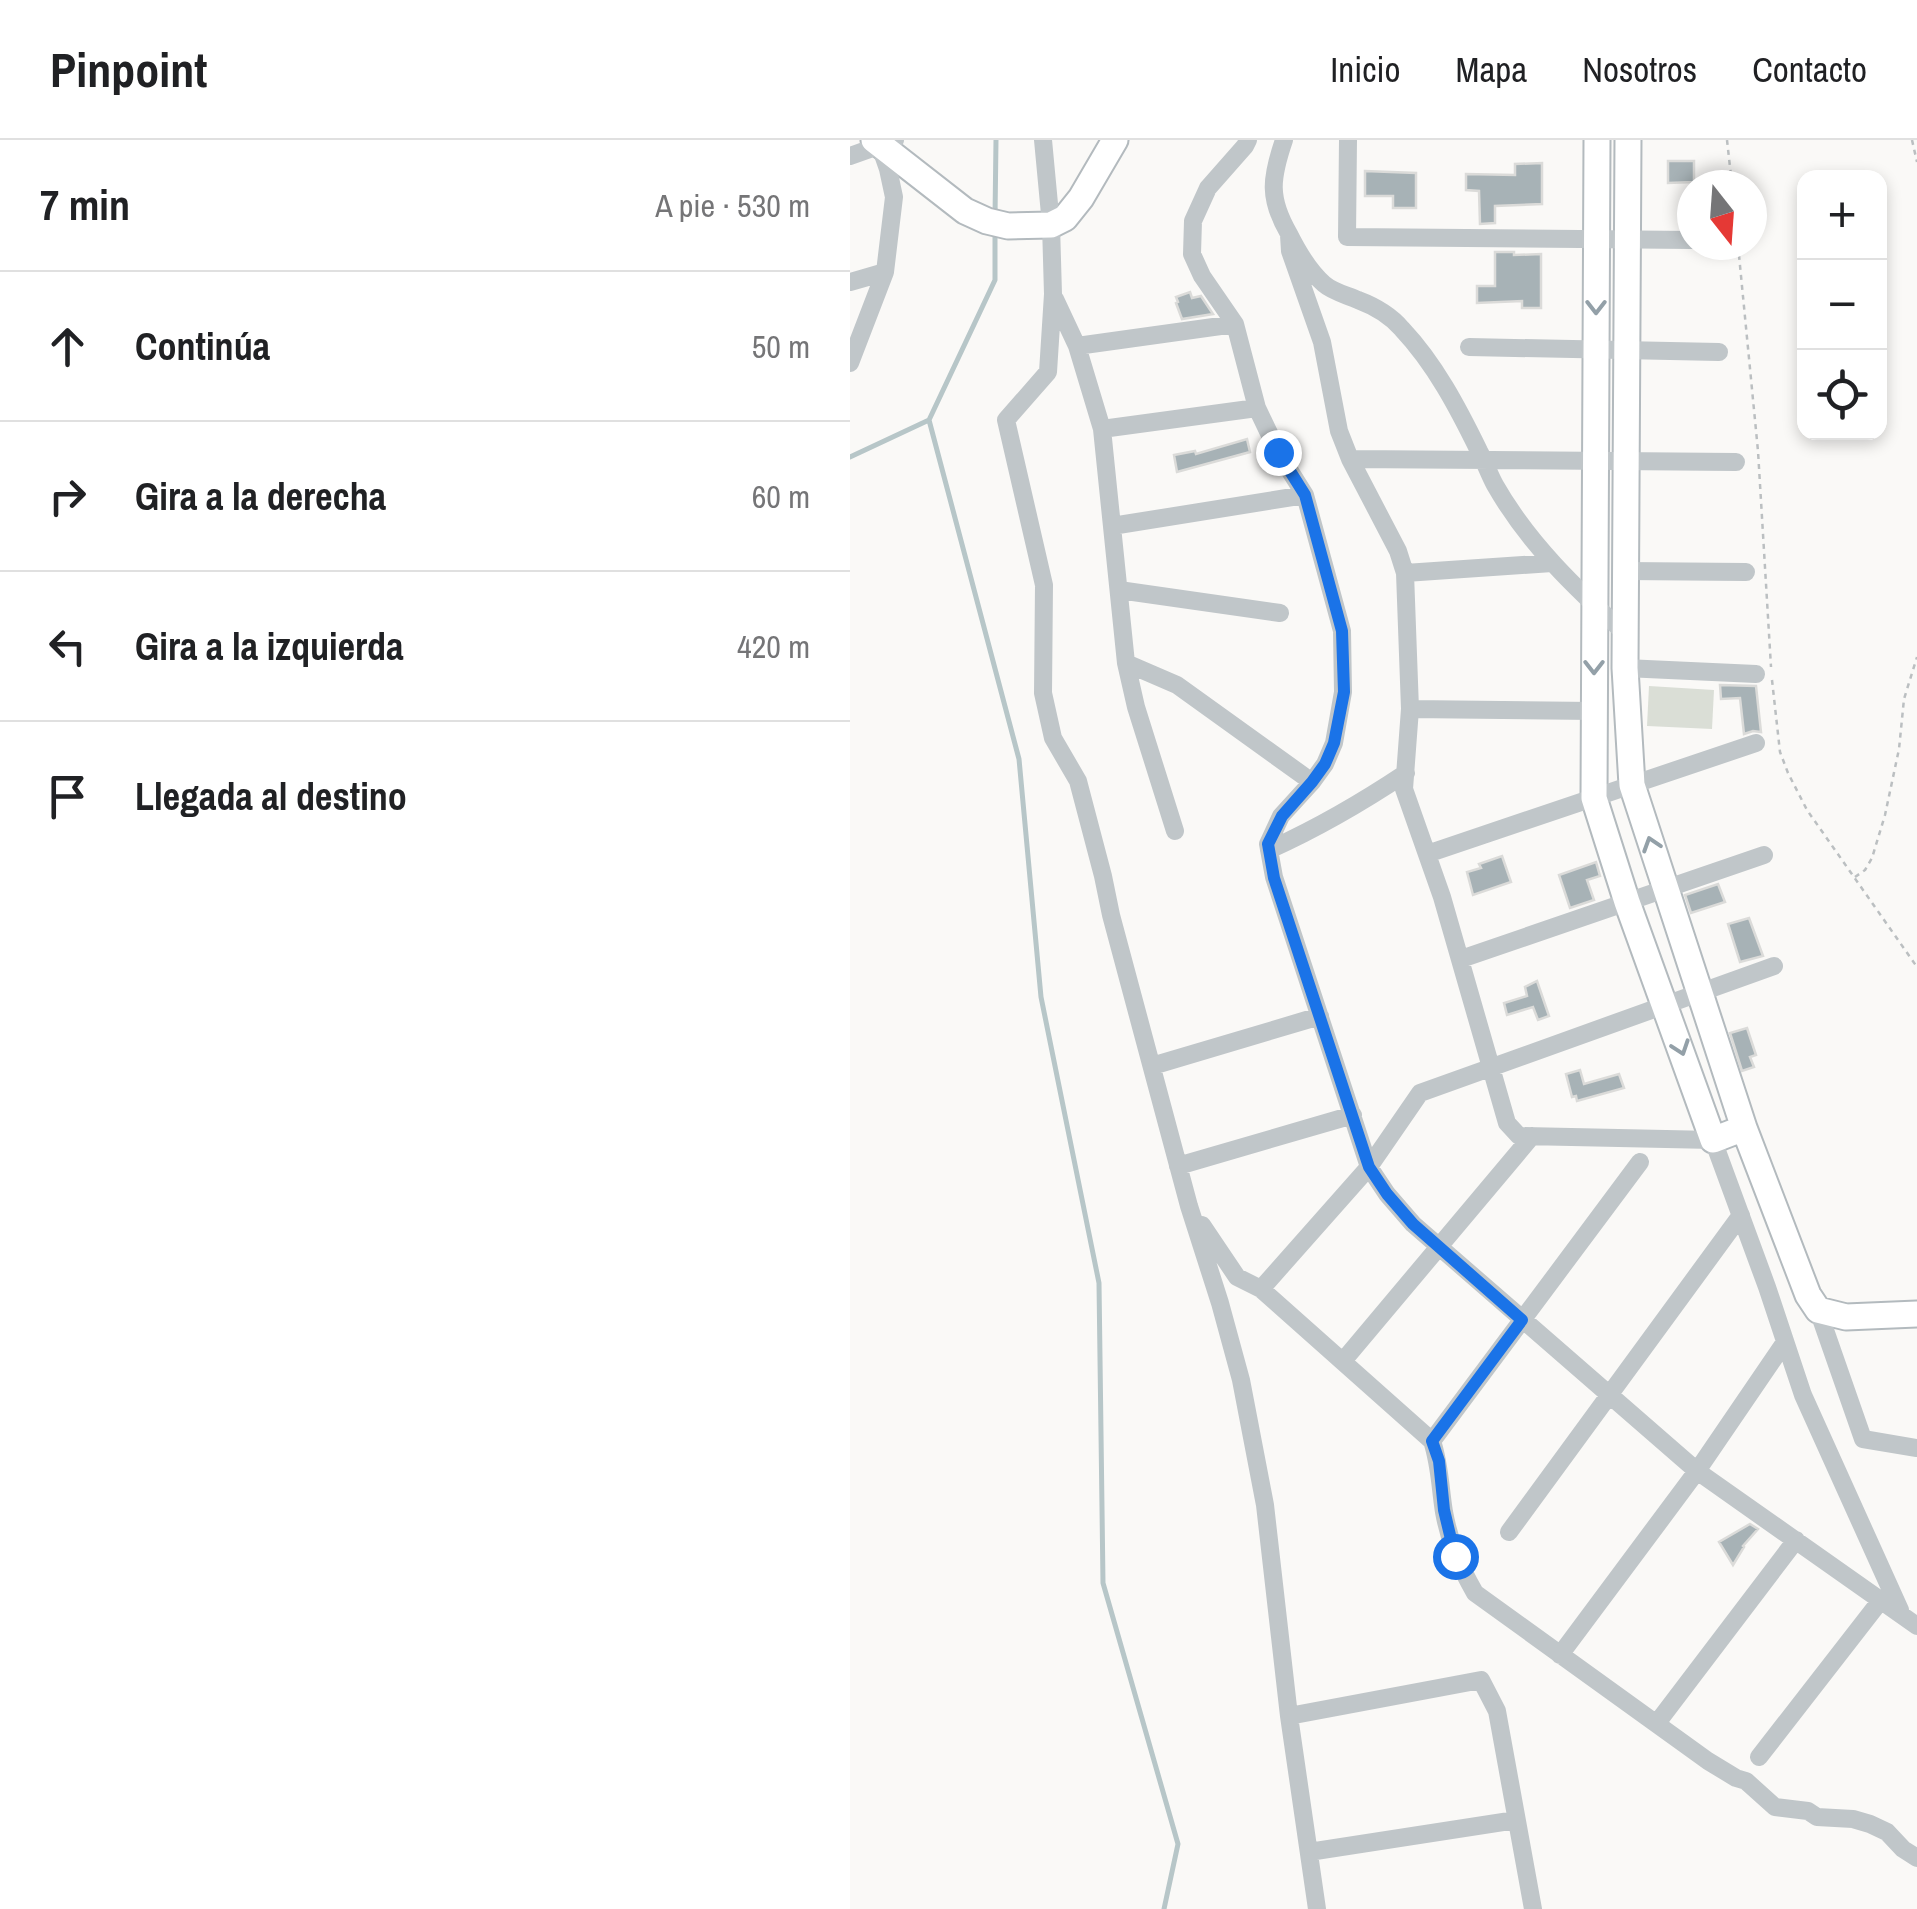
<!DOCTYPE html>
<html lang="es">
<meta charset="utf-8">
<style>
body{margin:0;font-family:"Archivo Narrow",sans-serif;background:#f2f2f2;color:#202124}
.controls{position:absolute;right:30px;top:30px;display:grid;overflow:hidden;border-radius:20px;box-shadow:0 5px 15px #0003}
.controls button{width:90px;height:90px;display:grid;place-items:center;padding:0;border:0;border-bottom:2px solid #e0e0e0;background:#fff;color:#202124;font:50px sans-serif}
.compass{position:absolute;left:827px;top:30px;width:90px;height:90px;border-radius:50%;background:#fff;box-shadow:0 5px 15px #0003;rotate:163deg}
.stop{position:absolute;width:30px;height:30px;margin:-22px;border:8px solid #1a73e8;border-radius:50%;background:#fff}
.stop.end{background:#1a73e8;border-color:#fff;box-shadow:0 2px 10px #0008}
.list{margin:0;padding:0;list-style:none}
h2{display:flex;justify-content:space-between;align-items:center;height:130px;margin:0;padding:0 40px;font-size:42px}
h2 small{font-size:32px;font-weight:400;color:#757577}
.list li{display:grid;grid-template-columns:65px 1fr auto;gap:30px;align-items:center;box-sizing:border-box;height:150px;padding:0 40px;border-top:2px solid #e0e0e0}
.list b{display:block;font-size:38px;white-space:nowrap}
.list em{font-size:32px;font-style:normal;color:#757577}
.icon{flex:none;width:55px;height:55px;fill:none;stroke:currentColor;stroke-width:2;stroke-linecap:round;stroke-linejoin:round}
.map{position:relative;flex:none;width:1067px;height:1769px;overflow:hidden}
header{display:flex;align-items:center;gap:60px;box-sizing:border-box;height:140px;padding:0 50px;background:#fff;border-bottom:2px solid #e0e0e0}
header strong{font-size:48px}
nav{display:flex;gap:55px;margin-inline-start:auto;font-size:35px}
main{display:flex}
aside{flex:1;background:#fff}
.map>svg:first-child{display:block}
</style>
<header>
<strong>Pinpoint</strong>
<nav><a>Inicio</a><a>Mapa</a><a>Nosotros</a><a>Contacto</a></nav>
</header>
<main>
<aside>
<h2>7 min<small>A pie · 530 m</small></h2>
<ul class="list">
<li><svg class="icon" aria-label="ahead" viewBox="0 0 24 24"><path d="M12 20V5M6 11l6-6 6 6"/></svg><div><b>Continúa</b></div><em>50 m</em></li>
<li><svg class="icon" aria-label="right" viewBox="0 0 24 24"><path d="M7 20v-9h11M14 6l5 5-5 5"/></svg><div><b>Gira a la derecha</b></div><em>60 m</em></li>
<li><svg class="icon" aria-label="left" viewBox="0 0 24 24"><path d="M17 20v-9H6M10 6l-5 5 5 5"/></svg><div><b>Gira a la izquierda</b></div><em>420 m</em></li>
<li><svg class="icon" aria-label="arrive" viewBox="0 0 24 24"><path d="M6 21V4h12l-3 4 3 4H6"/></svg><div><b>Llegada al destino</b></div></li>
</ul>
</aside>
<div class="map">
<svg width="1067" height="1769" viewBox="0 0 1067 1769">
<rect width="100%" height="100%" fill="#faf9f7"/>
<!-- green -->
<path fill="#daded6" d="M 799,546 L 864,550 L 862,589 L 797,586 Z"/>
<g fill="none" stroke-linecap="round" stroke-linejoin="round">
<!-- stream -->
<path stroke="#b7c6c8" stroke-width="5" d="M 145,77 L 146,0
M 145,93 L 145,140 L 79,280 L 169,619 L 191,857 L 249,1143 L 253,1443 L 328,1704 L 314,1769
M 0,317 L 79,280"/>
</g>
<!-- building -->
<path fill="#a7b2b6" stroke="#dbdbd9" stroke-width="2.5" d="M 818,21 L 844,21 L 844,42 L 818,43 Z
M 692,23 L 692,64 L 645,66 L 645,83 L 630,84 L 629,51 L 616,50 L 616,34 L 665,35 L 665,24 Z
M 515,31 L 566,33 L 566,68 L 543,68 L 543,56 L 515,56 Z
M 645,112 L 664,112 L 664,115 L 691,114 L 691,168 L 672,168 L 672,161 L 627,163 L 627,146 L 645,146 Z
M 340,152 L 342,158 L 351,156 L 363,174 L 332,179 L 326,163 L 328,162 L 326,157 Z
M 397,299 L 400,312 L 327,332 L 324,315 L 345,311 L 346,314 Z
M 870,545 L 906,546 L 911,592 L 903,591 L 894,594 L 890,558 L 871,559 Z
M 652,716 L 661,742 L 623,755 L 617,732 L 631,728 L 629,724 Z
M 746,722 L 750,736 L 737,740 L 744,760 L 720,768 L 709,735 Z
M 868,744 L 875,762 L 841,773 L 835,755 Z
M 899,778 L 913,816 L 890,822 L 878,784 Z
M 687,841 L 699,876 L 688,880 L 683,867 L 657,875 L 654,863 L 677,856 L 675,847 Z
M 897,888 L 906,915 L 900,917 L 904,927 L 892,931 L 880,893 Z
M 730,930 L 734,944 L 769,934 L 774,948 L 727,961 L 726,956 L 722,957 L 716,934 Z
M 900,1384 L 908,1389 L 893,1406 L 894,1407 L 883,1425 L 869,1402 Z"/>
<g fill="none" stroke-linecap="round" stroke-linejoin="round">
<defs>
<path id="secondary" d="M 24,0 L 115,71 L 137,81 L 158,86 L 201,85 L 215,78 L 231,58 L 265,0
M 747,0 L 744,658 L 777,762 L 863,1000 L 894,988 L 782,645 L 775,528 L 778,0
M 894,988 L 958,1155 L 968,1170 L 996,1177 L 1067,1174"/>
</defs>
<!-- secondary casing -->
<use href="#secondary" stroke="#b3babe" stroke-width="29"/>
<!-- path -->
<path stroke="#bbbfc1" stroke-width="2.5" stroke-dasharray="5 5" stroke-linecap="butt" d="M 877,0 L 882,45
M 1062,0 L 1067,22
M 888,105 L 908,311 L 921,527
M 922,540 L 930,612 L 938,633 L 957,670 L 1067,827
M 1005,737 L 1015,730 L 1022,718 L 1035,675 L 1049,609 L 1054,559 L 1067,517"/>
<!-- street -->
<path stroke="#c0c6c9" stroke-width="18" d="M 193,0 L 201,85 L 203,154 L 198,232 L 156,280 L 194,445 L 193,553 L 203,598 L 228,641 L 253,736 L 261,775 L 339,1066 L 370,1163 L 391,1240 L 415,1365 L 439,1576 L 467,1769
M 398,0 L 395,6 L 358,48 L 343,81 L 342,114 L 352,136 L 385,184 L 407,268 L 428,312 L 455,355 L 492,491 L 493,552 L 484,603 L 475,624 L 462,642 L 431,676 L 418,704 L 424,737 L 519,1027 L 537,1054 L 563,1084 L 847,1331 L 1067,1486
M 434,0 C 421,38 418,58 439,94 C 447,110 460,132 474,144 C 483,152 497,155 508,160 C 524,166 541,176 552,189 C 585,224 608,268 629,311 C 635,322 639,334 645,345 C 678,403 726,449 775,493
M 498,0 L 497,97 L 842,100
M 0,16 L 45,0
M 439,95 L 440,111 L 472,202 L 489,291 L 500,319 L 548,411 L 555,433 L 560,569 L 554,649 L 592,757 L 657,983 L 669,996 L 863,1000 L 917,1147 L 953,1255 L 1050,1470
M 0,142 L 35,132
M 205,159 L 227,206 L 252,289 L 276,523 L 286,567 L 325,691
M 227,206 L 385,184
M 619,207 L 869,212
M 0,223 L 35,132 L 44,57 L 38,29 L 30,6
M 252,289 L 407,268
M 500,319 L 886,322
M 262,386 L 455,355
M 775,431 L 896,432
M 555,433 L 702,423
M 269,450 L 430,473
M 276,523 L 327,545 L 462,642
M 775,528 L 906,534
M 560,569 L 744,571
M 419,710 C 468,688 511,663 556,633
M 577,714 L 906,603
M 611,819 L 914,715
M 302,926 L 470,876
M 328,1026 L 503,975
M 352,1085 L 387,1137 L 411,1149 L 582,1301 C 590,1325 590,1347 594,1372 C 600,1404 609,1425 625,1453 L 858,1621 L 886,1638 L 896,1641 L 925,1667 L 958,1671 L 967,1677 L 1003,1679 L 1020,1684 L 1037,1692 L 1053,1709 L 1067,1718
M 411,1149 L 519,1027 L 570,953 L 924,826
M 968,1170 L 1013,1299 L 1067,1308
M 493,1221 L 682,996
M 582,1301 L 790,1022
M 659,1392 L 891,1075
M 710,1515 L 847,1331 L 935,1202
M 439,1576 L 631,1540 L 647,1571 L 683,1769
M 807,1583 L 946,1400
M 909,1617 L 1031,1460
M 459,1712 L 666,1680"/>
<!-- secondary -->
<use href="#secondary" stroke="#fff" stroke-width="25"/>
</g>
<!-- one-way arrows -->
<defs><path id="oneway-chevron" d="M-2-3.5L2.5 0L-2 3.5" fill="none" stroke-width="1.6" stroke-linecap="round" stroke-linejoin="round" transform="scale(2.5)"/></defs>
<g stroke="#93a0a8">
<use href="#oneway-chevron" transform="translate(746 167) rotate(90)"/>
<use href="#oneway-chevron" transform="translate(744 527) rotate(90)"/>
<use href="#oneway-chevron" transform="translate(801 704) rotate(-108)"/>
<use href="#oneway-chevron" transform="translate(831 908) rotate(71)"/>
</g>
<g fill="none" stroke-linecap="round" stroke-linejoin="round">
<!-- route -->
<path stroke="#1a73e8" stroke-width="12" d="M 428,312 L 455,355 L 492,491 L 494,552 L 484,603 L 475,624 L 462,642 L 432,676 L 418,704 L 424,738 L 519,1027 L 537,1054 L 563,1084 L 672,1180 L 582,1301 L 589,1321 L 594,1370 L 605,1416"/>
</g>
</svg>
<div class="controls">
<button>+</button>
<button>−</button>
<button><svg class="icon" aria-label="locate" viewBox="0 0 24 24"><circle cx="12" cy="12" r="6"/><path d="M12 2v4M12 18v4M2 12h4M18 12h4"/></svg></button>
</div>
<svg class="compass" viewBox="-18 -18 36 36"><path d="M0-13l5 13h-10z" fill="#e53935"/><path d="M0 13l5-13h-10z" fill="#757577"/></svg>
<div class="stop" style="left:605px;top:1416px"></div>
<div class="stop end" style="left:428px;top:312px"></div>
</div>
</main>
